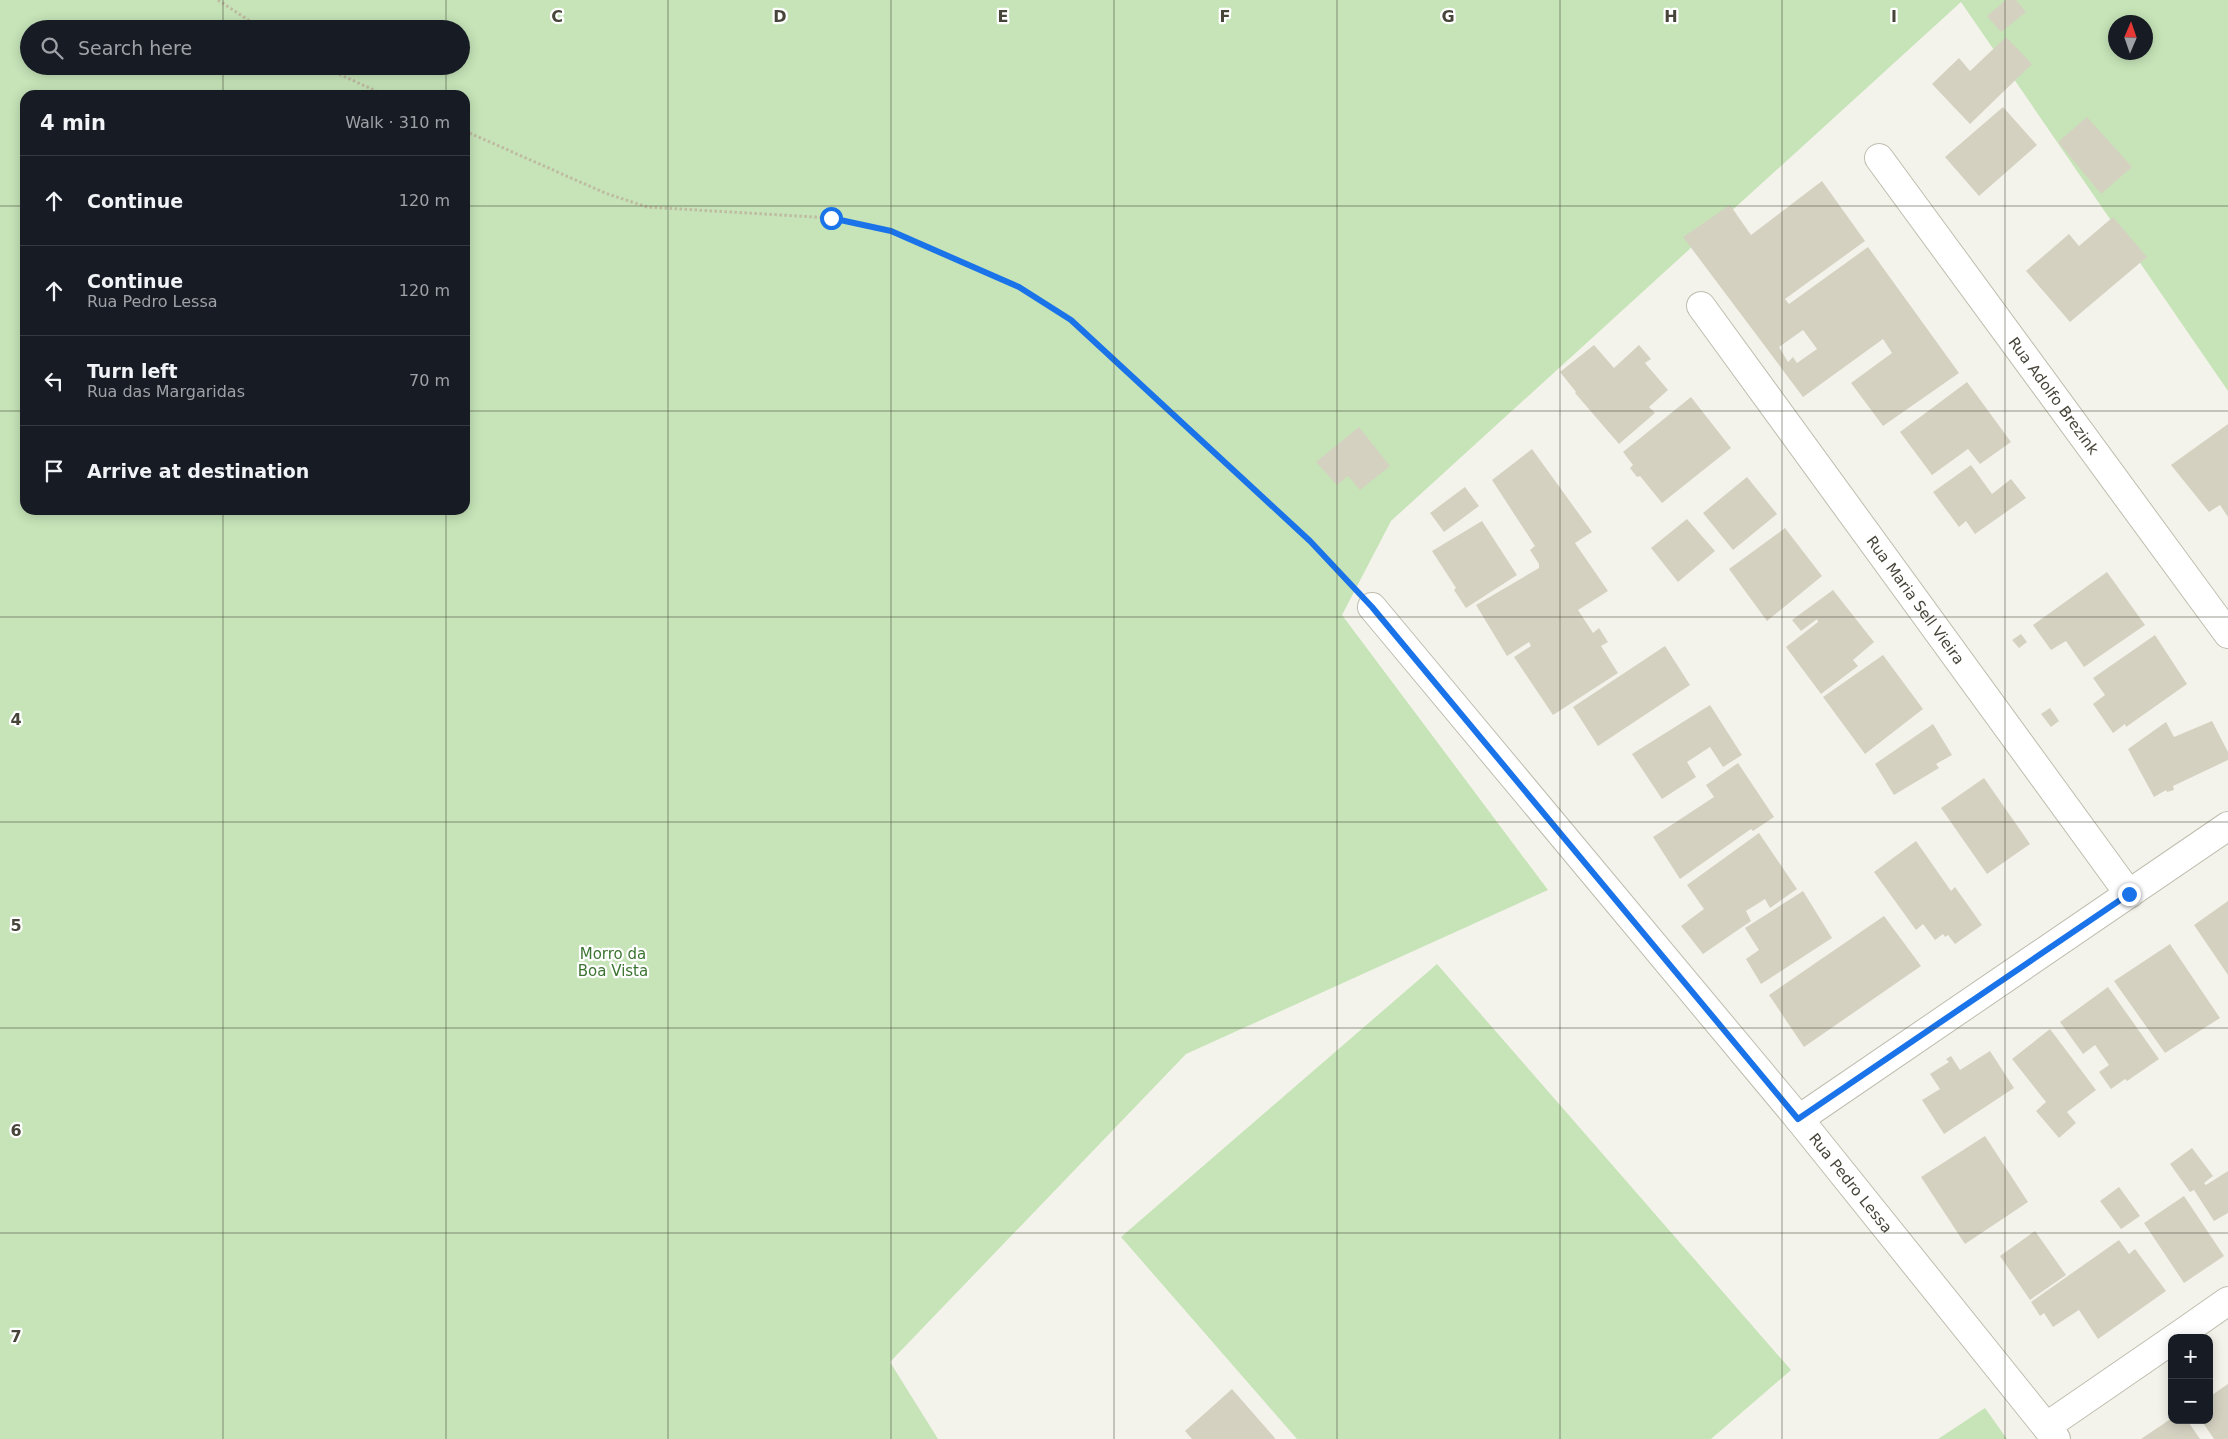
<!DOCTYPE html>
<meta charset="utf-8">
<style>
body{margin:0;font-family:"DejaVu Sans",sans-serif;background:#20242c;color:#f1f3f6}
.controls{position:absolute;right:15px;bottom:15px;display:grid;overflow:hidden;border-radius:10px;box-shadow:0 2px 12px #0003}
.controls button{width:45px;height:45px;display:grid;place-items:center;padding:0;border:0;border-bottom:1px solid #363941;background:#171b24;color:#f1f3f6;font:25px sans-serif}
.compass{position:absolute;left:2108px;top:15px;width:45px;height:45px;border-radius:50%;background:#171b24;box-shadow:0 2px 12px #0003;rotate:2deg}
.stop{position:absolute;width:15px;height:15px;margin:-11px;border:4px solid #1a73e8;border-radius:50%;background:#fff}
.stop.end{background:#1a73e8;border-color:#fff;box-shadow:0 1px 5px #0008}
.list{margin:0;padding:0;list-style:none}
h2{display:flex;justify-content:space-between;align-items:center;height:65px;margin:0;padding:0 20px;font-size:21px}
h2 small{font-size:16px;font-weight:400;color:#9ea1a6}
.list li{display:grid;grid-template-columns:32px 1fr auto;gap:15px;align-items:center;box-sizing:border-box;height:90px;padding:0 20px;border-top:1px solid #363941}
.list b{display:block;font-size:19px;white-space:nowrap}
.list p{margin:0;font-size:16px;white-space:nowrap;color:#9ea1a6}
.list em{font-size:16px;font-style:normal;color:#9ea1a6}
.icon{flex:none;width:28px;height:28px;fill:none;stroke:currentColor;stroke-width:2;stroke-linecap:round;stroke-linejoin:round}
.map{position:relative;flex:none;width:2228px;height:1439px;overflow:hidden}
.search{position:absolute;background:#171b24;box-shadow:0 2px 12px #0003;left:20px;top:20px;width:450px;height:55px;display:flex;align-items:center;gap:12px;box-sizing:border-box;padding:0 18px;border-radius:28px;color:#9ea1a6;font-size:19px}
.panel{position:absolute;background:#171b24;box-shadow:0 2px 12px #0003;left:20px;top:90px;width:450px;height:425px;border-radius:15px}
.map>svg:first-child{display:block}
</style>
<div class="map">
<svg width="2228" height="1439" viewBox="0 0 2228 1439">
<rect width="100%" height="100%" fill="#f4f3eb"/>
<!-- green -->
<path fill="#c6e4b8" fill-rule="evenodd" d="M 0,0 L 2228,0 L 2228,391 L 1961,2 L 1391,521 L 1342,615 L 1548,890 L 1186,1054 L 890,1362 L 938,1439 L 0,1439 ZM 2116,22 L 2146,22 L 2146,52 L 2116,52 ZM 29,29 L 461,29 L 461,66 L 29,66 ZM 25,95 L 465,95 L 465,510 L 25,510 Z
M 1437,964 L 1791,1370 L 1711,1439 L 1297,1439 L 1121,1237 Z
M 1985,1408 L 2007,1439 L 1938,1439 Z"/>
<!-- building -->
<path fill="#d4d1c1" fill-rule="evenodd" d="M 2006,0 L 2016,0 L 2026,12 L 2001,32 L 1987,16 Z
M 2006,37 L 2032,64 L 1970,124 L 1932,84 L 1959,58 L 1970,71 Z
M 2003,107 L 2037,145 L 1979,196 L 1945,157 Z
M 2087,117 L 2132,167 L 2101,194 L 2058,142 Z
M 1822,181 L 1865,241 L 1785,299 L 1789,304 L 1868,247 L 1959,373 L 1883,426 L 1851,383 L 1892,353 L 1883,339 L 1803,397 L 1683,237 L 1730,205 L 1751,235 ZM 1803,330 L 1817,349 L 1797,363 L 1793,357 L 1788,362 L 1779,347 Z
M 2113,217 L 2147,257 L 2070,322 L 2026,271 L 2069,234 L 2079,246 Z
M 1594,345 L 1614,368 L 1639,345 L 1651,359 L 1645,363 L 1668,390 L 1649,407 L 1655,413 L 1619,444 L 1575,393 L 1576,392 L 1560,372 Z
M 1967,382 L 2011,442 L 1980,464 L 1968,449 L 1932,475 L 1900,432 Z
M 1691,397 L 1731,448 L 1662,503 L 1640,476 L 1637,477 L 1630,468 L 1633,465 L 1623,452 Z
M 2228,424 L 2228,517 L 2220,505 L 2209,512 L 2171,465 Z
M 1359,427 L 1390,466 L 1360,490 L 1348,476 L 1337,485 L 1316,462 Z
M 1532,449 L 1592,532 L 1575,543 L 1608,591 L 1578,610 L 1593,633 L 1599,628 L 1608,642 L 1601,646 L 1618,673 L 1553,715 L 1514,657 L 1531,646 L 1529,642 L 1507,656 L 1476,605 L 1539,568 L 1539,564 L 1530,550 L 1535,546 L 1492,480 Z
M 1971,465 L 1992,494 L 2011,479 L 2026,498 L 1975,534 L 1966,521 L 1959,527 L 1933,492 Z
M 1747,477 L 1777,514 L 1733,550 L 1703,513 Z
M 1465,487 L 1479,506 L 1444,532 L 1430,513 Z
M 1687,519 L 1715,551 L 1678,582 L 1651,548 Z
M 1482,521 L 1517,575 L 1466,608 L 1454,590 L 1456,588 L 1432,551 Z
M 1785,528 L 1822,576 L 1767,621 L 1729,569 Z
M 2107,572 L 2145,625 L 2084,667 L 2066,641 L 2051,650 L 2033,625 Z
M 1833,590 L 1874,642 L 1853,660 L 1858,666 L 1821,694 L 1786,647 L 1818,622 L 1817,619 L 1801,631 L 1792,620 Z
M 2021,634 L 2027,642 L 2019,648 L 2012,640 Z
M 2155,635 L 2187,684 L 2126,727 L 2125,724 L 2113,733 L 2093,704 L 2105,695 L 2093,678 Z
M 1665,646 L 1690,685 L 1598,746 L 1573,707 Z
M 1883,655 L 1923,709 L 1865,754 L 1823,697 Z
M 1710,705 L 1742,755 L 1723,767 L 1710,747 L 1687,762 L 1696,777 L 1662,799 L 1632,754 Z
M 2050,708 L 2059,721 L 2051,727 L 2041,714 Z
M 2212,721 L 2228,752 L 2228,760 L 2173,786 L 2174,790 L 2167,792 L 2166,790 L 2154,797 L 2128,749 L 2166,722 L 2174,737 Z
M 1933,724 L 1952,755 L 1936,764 L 1939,768 L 1894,795 L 1875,764 Z
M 1738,763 L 1774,817 L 1753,831 L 1751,829 L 1680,879 L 1653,837 L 1714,797 L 1706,785 Z
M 1984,778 L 2030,844 L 1987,874 L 1941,808 Z
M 1759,833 L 1797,889 L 1770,908 L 1765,899 L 1746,911 L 1751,921 L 1703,954 L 1681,926 L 1704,909 L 1687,885 Z
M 1916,841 L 1951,891 L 1955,887 L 1982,925 L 1955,944 L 1948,935 L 1945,937 L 1943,934 L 1935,940 L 1923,924 L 1916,930 L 1874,872 Z
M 1803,891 L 1832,938 L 1761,984 L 1746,959 L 1759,950 L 1745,928 Z
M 2228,901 L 2228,975 L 2194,925 Z
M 1884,916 L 1921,966 L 1804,1047 L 1769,995 Z
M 2170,944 L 2220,1018 L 2165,1053 L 2114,981 Z
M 2108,987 L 2159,1059 L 2127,1081 L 2125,1079 L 2111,1089 L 2099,1072 L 2109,1065 L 2095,1045 L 2083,1054 L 2060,1022 Z
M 2050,1029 L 2096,1090 L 2067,1112 L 2076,1123 L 2059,1138 L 2036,1111 L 2046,1102 L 2012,1059 Z
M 1990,1051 L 2014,1088 L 1944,1134 L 1922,1100 L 1940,1089 L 1930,1074 L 1949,1062 L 1946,1059 L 1951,1056 L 1960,1070 Z
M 1985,1136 L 2028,1202 L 1965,1244 L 1921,1177 Z
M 2192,1148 L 2213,1176 L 2204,1183 L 2206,1185 L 2228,1171 L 2228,1213 L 2214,1221 L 2194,1190 L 2190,1192 L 2170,1164 Z
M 2119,1187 L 2140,1216 L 2121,1229 L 2100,1201 Z
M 2184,1196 L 2224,1256 L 2184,1283 L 2144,1223 Z
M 2035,1231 L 2066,1275 L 2030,1300 L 2000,1256 Z
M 2119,1240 L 2129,1254 L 2135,1249 L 2166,1291 L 2098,1339 L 2079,1310 L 2053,1327 L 2044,1313 L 2040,1316 L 2031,1302 Z
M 2228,1384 L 2228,1439 L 2214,1439 L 2201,1420 L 2209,1420 L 2209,1397 Z
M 1232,1389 L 1274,1437 L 1275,1439 L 1192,1439 L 1185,1431 Z
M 2172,1418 L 2172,1420 L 2187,1420 L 2200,1439 L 2141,1439 Z"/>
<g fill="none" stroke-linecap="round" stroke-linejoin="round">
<defs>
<g id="minor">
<path id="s1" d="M 1879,158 L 2228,634"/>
<path id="s2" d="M 1701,306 L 2129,894"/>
<path id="s3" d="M 1372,607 L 1799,1119 L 2056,1439"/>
<path d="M 1799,1119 L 2228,826"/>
<path d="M 2175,1338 L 2228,1301"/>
<path d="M 2047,1426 L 2172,1340"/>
</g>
</defs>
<!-- minor casing -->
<use href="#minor" stroke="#bfbdae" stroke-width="30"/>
<!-- path -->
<path stroke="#bfbba1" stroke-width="3" stroke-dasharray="2.5 2.5" stroke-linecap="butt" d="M 218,0 L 262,29
M 321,66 L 385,95
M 465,131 L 605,193 L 647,207 L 831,218 L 891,231 L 1019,287 L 1071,320 L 1310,541 L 1349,582"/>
<!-- minor -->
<use href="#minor" stroke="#fff" stroke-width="28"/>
</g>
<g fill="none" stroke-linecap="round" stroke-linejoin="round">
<!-- route -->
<path stroke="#1a73e8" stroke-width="6" d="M 831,218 L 891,231 L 1019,287 L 1071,320 L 1310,541 L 1372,607 L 1798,1119 L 2129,894"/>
</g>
<!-- grid -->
<path fill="none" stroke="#474539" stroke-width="1" stroke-opacity="0.55" d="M 223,0 L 223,29M 446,0 L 446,29M 668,0 L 668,1439M 891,0 L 891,1439M 1114,0 L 1114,1439M 1337,0 L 1337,1439M 1560,0 L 1560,1439M 1782,0 L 1782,1439M 2005,0 L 2005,1439M 223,66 L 223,95M 446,66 L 446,95M 0,206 L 25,206M 465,206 L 2228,206M 0,411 L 25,411M 465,411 L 2228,411M 223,510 L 223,1439M 446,510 L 446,1439M 0,617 L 2228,617M 0,822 L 2228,822M 0,1028 L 2228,1028M 0,1233 L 2228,1233"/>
<g text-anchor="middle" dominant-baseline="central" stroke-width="4.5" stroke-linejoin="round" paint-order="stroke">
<!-- street labels -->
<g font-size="15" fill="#474539" stroke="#fff">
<text stroke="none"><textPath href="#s1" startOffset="295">Rua Adolfo Brezink</textPath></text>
<text stroke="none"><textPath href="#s2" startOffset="364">Rua Maria Sell Vieira</textPath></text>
<text stroke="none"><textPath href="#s3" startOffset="749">Rua Pedro Lessa</textPath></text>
</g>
<!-- park labels -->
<g font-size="15" fill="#3b7431" stroke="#fff">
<text x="613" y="954">Morro da<tspan x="613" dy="17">Boa Vista</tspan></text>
</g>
</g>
<g font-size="16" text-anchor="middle" font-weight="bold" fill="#474539" stroke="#fff" stroke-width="4.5" stroke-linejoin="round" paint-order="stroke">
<text x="557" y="22">C</text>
<text x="780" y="22">D</text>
<text x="1003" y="22">E</text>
<text x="1225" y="22">F</text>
<text x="1448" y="22">G</text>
<text x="1671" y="22">H</text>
<text x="1894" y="22">I</text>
<text x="16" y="725">4</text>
<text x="16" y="931">5</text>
<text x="16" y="1136">6</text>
<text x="16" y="1342">7</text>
</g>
</svg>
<div class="controls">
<button>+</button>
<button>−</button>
</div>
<svg class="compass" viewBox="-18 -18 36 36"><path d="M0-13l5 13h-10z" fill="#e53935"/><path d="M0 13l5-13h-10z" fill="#9ea1a6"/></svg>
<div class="stop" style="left:831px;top:218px"></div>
<div class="stop end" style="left:2129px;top:894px"></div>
<div class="search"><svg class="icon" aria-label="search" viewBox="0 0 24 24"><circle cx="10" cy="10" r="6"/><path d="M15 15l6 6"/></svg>Search here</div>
<section class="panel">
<h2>4 min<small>Walk · 310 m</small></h2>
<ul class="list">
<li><svg class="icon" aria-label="ahead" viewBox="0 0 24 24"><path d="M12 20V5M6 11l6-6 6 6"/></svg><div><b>Continue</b></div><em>120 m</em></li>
<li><svg class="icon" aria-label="ahead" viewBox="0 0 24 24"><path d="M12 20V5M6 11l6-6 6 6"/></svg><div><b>Continue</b><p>Rua Pedro Lessa</p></div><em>120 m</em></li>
<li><svg class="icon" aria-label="left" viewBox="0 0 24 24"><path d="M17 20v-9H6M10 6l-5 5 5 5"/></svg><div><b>Turn left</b><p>Rua das Margaridas</p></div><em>70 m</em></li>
<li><svg class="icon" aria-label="arrive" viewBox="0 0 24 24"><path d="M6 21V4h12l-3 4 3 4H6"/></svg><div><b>Arrive at destination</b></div></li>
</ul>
</section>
</div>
